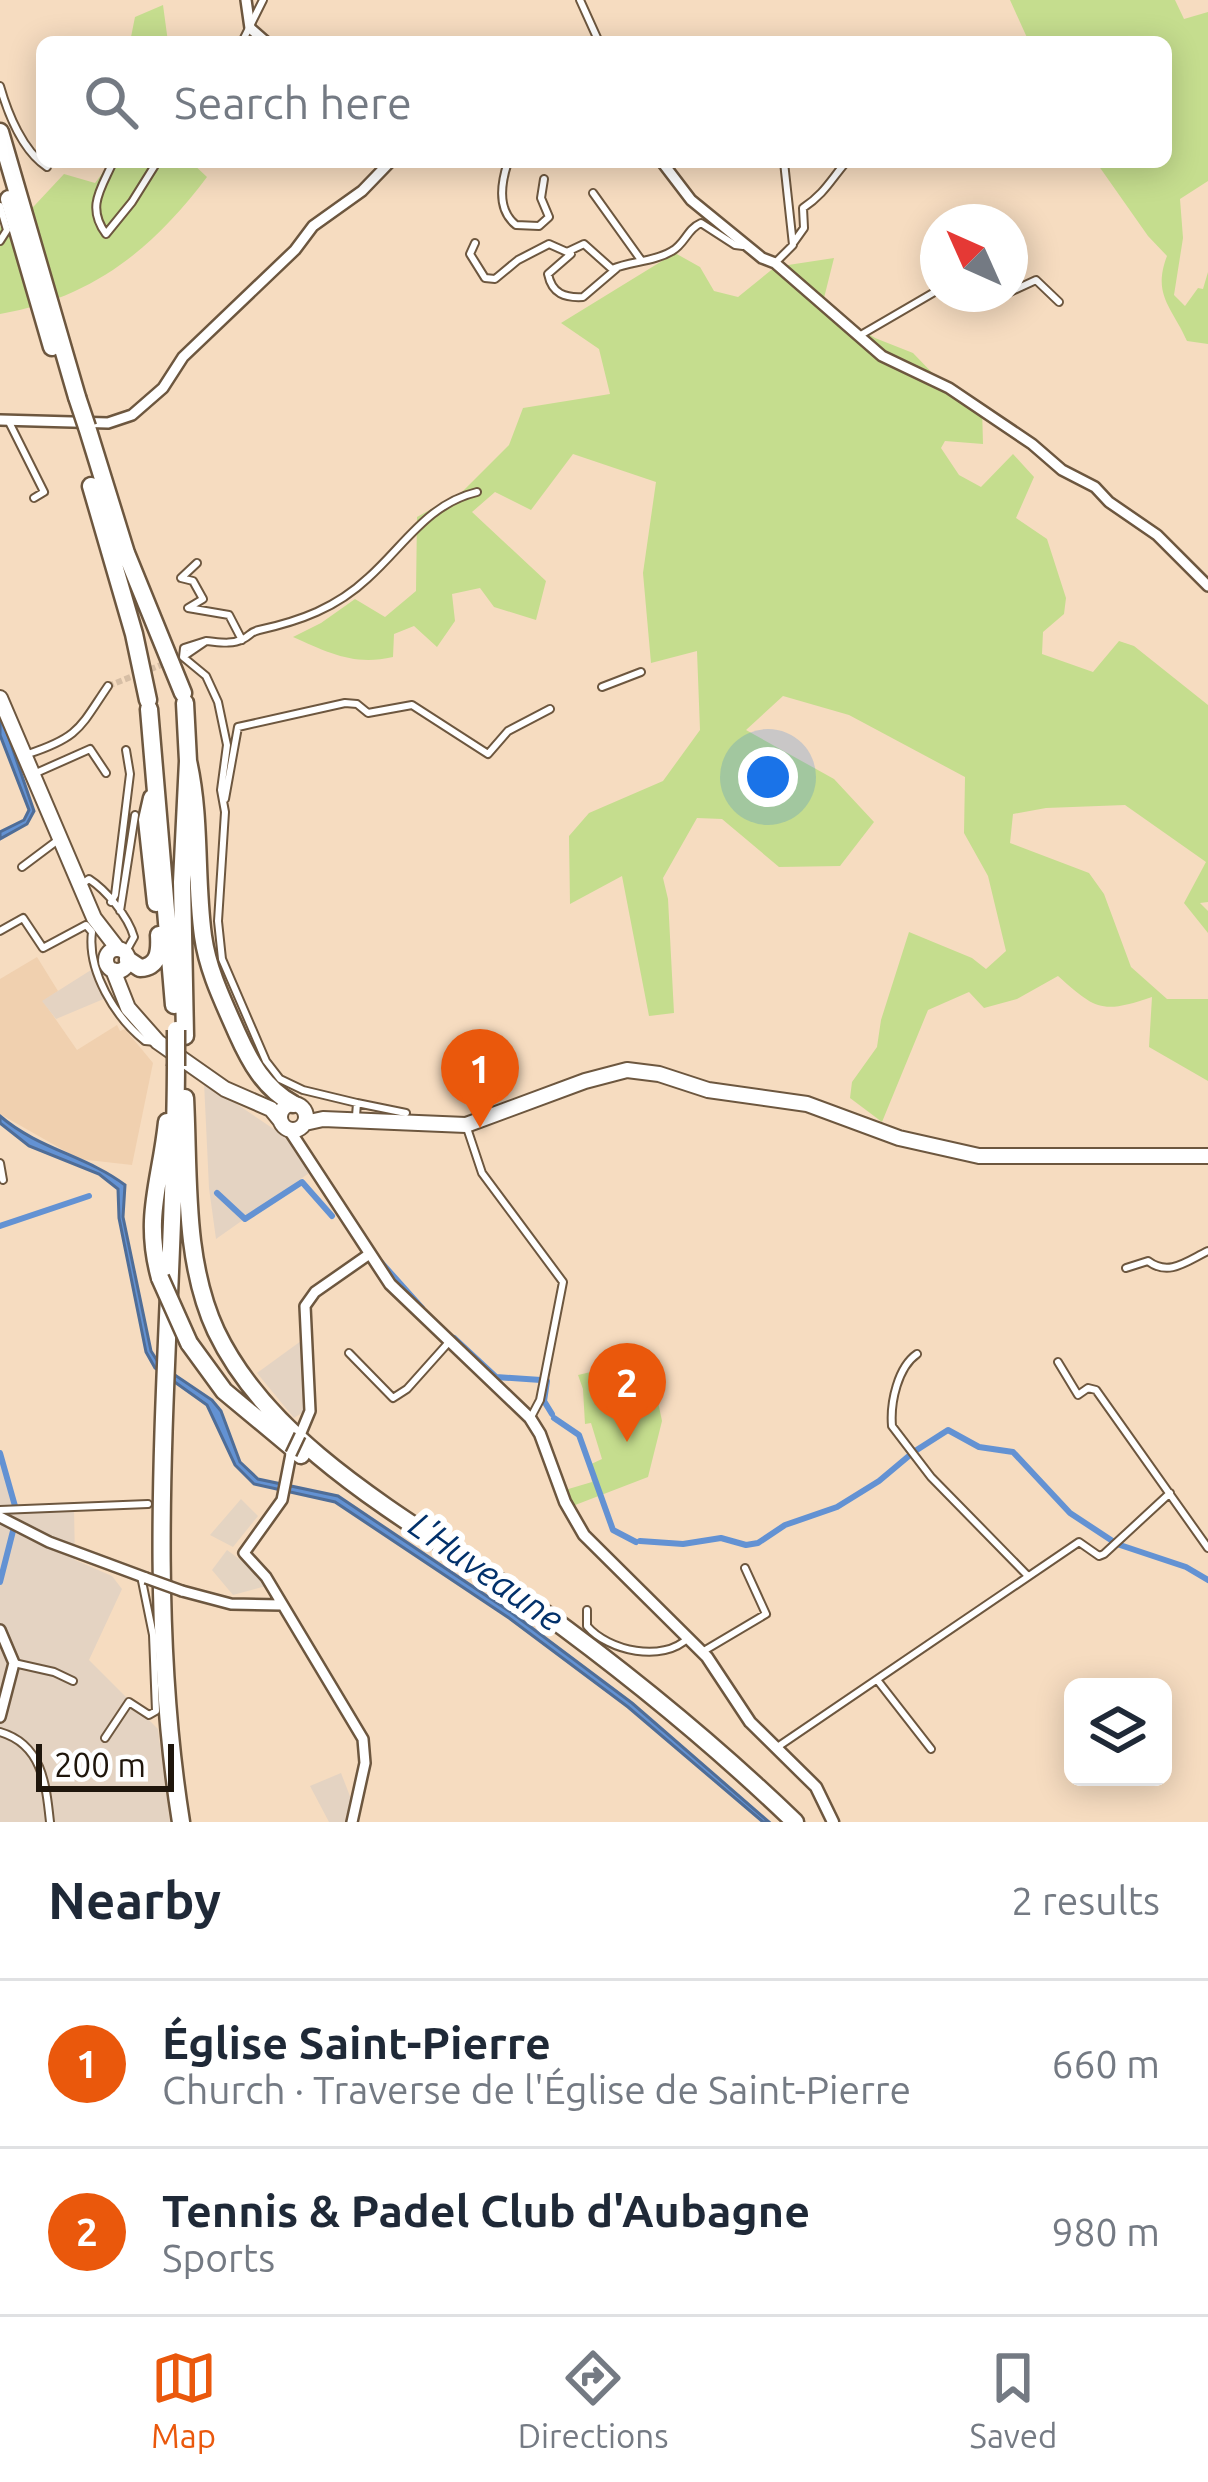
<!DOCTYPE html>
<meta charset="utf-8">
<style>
body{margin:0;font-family:Ubuntu,sans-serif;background:#f2f2f3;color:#1f2937}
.controls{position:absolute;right:36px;bottom:36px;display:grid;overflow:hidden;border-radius:18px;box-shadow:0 6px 30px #0003}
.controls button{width:108px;height:108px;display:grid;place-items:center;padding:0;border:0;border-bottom:3px solid #e0e1e3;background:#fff;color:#1f2937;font:60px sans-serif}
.compass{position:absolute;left:920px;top:204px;width:108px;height:108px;border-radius:50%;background:#fff;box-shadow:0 6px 30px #0003;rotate:315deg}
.scale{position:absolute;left:36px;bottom:30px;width:138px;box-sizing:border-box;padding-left:12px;border:6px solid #1f160c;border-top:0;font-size:33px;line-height:42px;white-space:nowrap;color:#1f160c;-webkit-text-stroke:9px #fff;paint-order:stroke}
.you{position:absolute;left:768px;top:777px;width:42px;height:42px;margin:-30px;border:9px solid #fff;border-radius:50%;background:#1a73e8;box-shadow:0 0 0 18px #1a73e833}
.badge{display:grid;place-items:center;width:78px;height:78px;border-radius:50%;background:#ea580c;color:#fff;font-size:39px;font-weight:700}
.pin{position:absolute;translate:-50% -99px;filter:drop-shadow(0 3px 6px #0008)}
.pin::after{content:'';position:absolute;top:63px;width:42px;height:36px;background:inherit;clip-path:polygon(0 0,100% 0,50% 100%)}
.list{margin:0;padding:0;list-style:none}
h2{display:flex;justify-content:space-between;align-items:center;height:156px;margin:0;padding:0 48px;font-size:51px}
h2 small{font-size:39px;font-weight:400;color:#747a83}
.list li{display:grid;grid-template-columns:78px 1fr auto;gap:36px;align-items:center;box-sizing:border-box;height:168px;padding:0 48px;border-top:3px solid #e0e1e3}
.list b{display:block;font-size:45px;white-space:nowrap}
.list p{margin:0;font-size:39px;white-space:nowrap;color:#747a83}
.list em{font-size:39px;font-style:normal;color:#747a83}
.icon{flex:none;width:66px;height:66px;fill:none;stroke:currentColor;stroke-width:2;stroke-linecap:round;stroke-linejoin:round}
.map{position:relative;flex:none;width:1208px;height:1822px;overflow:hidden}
.search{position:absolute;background:#fff;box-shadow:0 6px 30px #0003;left:36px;right:36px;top:36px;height:132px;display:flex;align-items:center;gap:30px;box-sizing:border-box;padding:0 42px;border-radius:18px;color:#747a83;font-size:45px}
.sheet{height:492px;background:#fff}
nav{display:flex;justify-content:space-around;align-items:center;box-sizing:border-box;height:168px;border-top:3px solid #e0e1e3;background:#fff;font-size:33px;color:#747a83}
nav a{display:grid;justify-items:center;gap:6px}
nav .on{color:#ea580c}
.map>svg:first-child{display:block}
</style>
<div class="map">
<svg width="1208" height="1822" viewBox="0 0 1208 1822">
<rect width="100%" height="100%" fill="#f6dcc0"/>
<!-- built -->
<path fill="#f0d0af" d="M 37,957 L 58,991 L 43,1001 L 77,1050 L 117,1025 L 120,1031 L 125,1029 L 153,1063 L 132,1165 L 79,1159 L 0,1114 L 0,979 Z"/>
<!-- industrial -->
<path fill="#e4d3c2" d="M 91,970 L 106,998 L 56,1019 L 42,1001 Z
M 204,1082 L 284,1136 L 312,1171 L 216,1239 L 209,1188 Z
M 301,1341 L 306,1410 L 294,1418 L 257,1373 Z
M 0,1457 L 15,1511 L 74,1509 L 75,1560 L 112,1576 L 122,1589 L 89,1660 L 158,1729 L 170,1822 L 0,1822 Z
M 341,1773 L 353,1804 L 350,1814 L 346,1814 L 345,1822 L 329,1822 L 310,1786 Z"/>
<!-- education -->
<path fill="#e4d4c2" d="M 241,1499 L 258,1516 L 233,1547 L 210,1535 Z
M 227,1550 L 254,1570 L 266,1586 L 233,1595 L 212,1570 Z"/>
<!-- green -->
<path fill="#c5dd8e" d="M 1010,0 L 1175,0 L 1184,19 L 1208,12 L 1208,181 L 1180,199 L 1183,238 L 1174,295 L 1185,306 L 1198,288 L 1203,289 L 1208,272 L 1208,344 L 1187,341 C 1172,307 1152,295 1167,256 L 1148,236 L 1096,162 L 1166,162 L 1166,42 L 1029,42 Z
M 163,5 L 168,42 L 130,42 L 135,17 Z
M 111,162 L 191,162 L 207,177 C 152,250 92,298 0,314 L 0,227 L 21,220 L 64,174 L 95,183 Z
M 675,253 L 700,267 L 714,291 L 738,297 L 775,267 L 834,258 L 822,306 L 875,338 L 913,353 L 941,382 L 982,407 L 983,444 L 945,441 L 941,448 L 959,475 L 981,487 L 1013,454 L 1034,477 L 1016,518 L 1047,539 L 1066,598 L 1064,614 L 1043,632 L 1042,654 L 1093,672 L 1119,641 L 1134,646 L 1208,705 L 1208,902 L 1200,903 L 1208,911 L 1208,933 L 1184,903 L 1206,862 L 1125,805 L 1046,808 L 1013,814 L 1010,843 L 1089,873 L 1104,894 L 1131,967 L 1167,999 L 1208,999 L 1208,1081 L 1149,1047 L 1152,997 C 1102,1014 1096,1010 1058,976 L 1017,999 L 984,1008 L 969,992 L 928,1010 L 882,1122 L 850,1098 L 852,1082 L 877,1047 L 881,1020 L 909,932 L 972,958 L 986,969 L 1006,951 L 988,876 L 964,833 L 965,777 L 849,715 L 783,696 L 746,730 L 834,779 L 874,822 L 840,866 L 779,867 L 722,819 L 697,818 L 663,878 L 668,899 L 674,1013 L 649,1016 L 622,876 L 570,904 L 569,836 L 589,813 L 663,781 L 700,730 L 697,651 L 651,663 L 643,573 L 656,482 L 573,454 L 531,510 L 495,492 L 472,512 L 546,581 L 536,620 L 494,607 L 480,588 L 452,594 L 455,621 L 437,647 L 414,626 L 394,634 L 393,657 C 354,666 329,653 293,637 L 321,623 L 355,599 L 385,617 L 416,591 L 417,517 L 462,492 L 509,445 L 523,408 L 610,394 L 599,349 L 561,323 Z
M 616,1366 L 622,1376 L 651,1368 L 662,1421 L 648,1477 L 570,1507 L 565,1490 L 592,1482 L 589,1465 L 602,1459 L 591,1423 L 585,1424 L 583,1389 L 578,1375 Z"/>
<!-- water -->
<path fill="#6392d3" stroke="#4f6d97" stroke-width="3" d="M 0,712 L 34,811 L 27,824 L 0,839 L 0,832 L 24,820 L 29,810 L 0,735 Z
M 0,1116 C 38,1149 87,1156 125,1185 L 123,1217 L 151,1351 L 160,1365 L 212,1400 L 221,1411 L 240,1462 L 258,1479 L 338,1496 L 512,1613 L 632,1703 L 769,1822 L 763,1822 L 628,1707 L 509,1618 L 335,1502 L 254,1484 L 235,1465 L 207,1405 L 155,1368 L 146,1352 L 119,1218 L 118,1189 L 99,1174 L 29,1146 L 0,1123 Z"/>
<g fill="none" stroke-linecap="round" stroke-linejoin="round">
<!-- canal -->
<path stroke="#6392d3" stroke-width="6" d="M 217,1193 L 245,1219 L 302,1182 L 332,1216
M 0,1226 L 89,1196
M 379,1260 L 422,1308
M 454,1338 L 496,1377 L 541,1380
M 547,1381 L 544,1401 L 552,1414
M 554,1418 L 579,1435 L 613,1530 L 636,1542
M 0,1453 L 15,1506
M 912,1453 L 948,1430 L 979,1447 L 1013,1452 L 1070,1513 L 1114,1542
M 640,1541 L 683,1544 L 721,1538 L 746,1545 L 758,1543 L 785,1525 L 837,1507 L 879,1481 L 910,1455
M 1117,1544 L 1186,1567 L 1208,1580
M 0,1582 L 14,1527"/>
<!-- minor-tunnel -->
<path stroke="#d6bea5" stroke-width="6" stroke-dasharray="6 3" stroke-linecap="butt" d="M 108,686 L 166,663"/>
<defs>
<path id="minor" d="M 580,0 L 599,42
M 242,42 L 263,0
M 0,86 C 8,114 23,151 47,167
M 113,162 C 101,189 86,207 106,234 L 132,202 L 157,162
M 508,162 C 501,183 497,210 516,225 L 539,226 L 549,217 L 541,198 L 544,179
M 593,193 L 641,260
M 0,206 L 7,230 L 0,241
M 794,242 L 804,228 L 803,208 C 824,194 830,181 846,162
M 475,243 L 470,254 L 485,278 L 495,279 L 518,260 L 549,244 L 567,252 L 584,244 L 612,269 C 631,261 654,262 672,251 C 685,244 687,229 701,223 L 735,245 L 743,246
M 571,254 L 548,274 C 552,294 565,298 583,297 L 617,268
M 775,263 L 793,245 L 784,162
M 1010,292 L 1036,280 L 1059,302
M 973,294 L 989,299 L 1006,294
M 859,336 L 938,290
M 8,420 L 44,492 L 34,498
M 197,563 L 181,578 L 193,581 L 203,599 L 188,608 L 229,615 L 242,640
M 206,641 L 184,648 L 183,657 L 206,676 L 218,702 L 227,745 L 221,790 L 225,812 L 218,921 L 222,959 L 266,1061 L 280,1079 L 303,1090 L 357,1103 L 356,1116
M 187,654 L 206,641 C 219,642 231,645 243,639 C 251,635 250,632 259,630 C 300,621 336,608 368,578 C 404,546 427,504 477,492
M 602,687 L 641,672
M 28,754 C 80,737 80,727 108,686
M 36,773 L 90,749 L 106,773
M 225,799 L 238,727 L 345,703 L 357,704 L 368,713 L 412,705 L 488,754 L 508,731 L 550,709
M 22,867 L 58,840
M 82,884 L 89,879 C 106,890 128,916 134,937 L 125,953
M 111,902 L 115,895 L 130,774 L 126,750
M 120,911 L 135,815
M 0,931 L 23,918 L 43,948 L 86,925 L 92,932 C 87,971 115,1017 145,1041 L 156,1042
M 357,1103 L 406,1113
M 467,1128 L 482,1173 L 563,1282 L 540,1400 L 531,1417
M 0,1163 L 3,1180
M 1126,1268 L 1148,1261 C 1169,1277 1187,1261 1208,1251
M 349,1353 L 393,1398 L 407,1389 L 449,1342
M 917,1354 C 898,1367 890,1402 892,1426 L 931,1477 L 1028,1576
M 1058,1362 L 1078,1395 L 1088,1388 L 1096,1390 L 1208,1548
M 0,1510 L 148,1504
M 587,1610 L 587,1626 C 608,1651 663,1663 688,1638
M 702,1652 L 766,1614 L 745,1568
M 14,1663 L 54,1672 L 73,1681
M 878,1681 L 931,1749
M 0,1732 C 42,1744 46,1784 50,1822
M 105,1738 L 129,1702 L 149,1715 L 156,1711 L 153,1635 L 141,1576
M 776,1748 L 1079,1542 L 1099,1556 L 1104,1554 L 1170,1493"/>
<path id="tertiary" d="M 246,0 L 250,28 L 266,42
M 662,162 L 691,200 L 762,258 L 775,263 L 882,356 L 949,388 L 1032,444 L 1062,470 L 1095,487 L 1109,502 L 1157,535 L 1208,586
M 0,420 L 108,423 L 132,415 L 163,388 L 183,357 L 295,250 L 313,226 L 362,191 L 390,162
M 300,1435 L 310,1411 L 305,1306 L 315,1292 L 368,1255
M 291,1454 L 282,1500 L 244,1553 L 266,1577 L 363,1739 L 365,1763 L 352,1822
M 0,1517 L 49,1542 L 146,1578
M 182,1591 L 231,1604 L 282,1605
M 0,1630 L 14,1663 L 0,1717"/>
<path id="secondary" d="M 290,1131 L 390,1284 L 530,1418 L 540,1434 L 565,1502 L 584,1535 L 707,1657 L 750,1722 L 816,1787 L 833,1822"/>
<path id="primary" d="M 0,698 L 94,918 L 118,949
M106 960a11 11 0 1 1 22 0a11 11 0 1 1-22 0Z
M 113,970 L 128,1008 L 158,1042 L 225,1089 L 271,1109 L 280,1120
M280 1117a13 13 0 1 1 26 0a13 13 0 1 1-26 0Z
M 305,1123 L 323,1119 L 466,1125 L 585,1081 L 627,1070 L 659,1074 L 708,1090 L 807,1104 L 899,1138 L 979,1156 L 1208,1156"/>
<path id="motorway" d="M 0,132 L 77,397
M 9,199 L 52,347
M 87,427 L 126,553 L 183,693
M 91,486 L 134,634 L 148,700
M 149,709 L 174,1005
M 188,761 C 201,819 195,878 203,936 C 208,971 223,1001 237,1033 C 250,1062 264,1088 293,1104
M 152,798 L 147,820 L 156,903
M 128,960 L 140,968 C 159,967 160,951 159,935
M 185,1036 L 182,882 L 188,761 L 185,703
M 176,1066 C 175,1318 141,1572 181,1822
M 185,1098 C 189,1175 183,1260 216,1331 C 275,1455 427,1529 536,1607 C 627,1673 714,1744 795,1822
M 160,1278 C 143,1217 161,1181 167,1122
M 189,1343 L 224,1391 L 301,1455"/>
</defs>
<!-- minor casing -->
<use href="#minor" stroke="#6d573f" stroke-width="10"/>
<!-- tertiary casing -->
<use href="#tertiary" stroke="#6d573f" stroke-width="14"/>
<!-- secondary casing -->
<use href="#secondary" stroke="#6d573f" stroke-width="15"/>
<!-- primary casing -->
<use href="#primary" stroke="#6d573f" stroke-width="18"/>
<!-- motorway casing -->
<use href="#motorway" stroke="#6d573f" stroke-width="21"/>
<!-- minor -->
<use href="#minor" stroke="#fff" stroke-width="6"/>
<!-- tertiary -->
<use href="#tertiary" stroke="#fff" stroke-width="9"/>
<!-- secondary -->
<use href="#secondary" stroke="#fff" stroke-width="10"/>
<!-- primary -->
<use href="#primary" stroke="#fff" stroke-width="14"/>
<!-- motorway -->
<use href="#motorway" stroke="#fff" stroke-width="16"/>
<defs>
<path id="tertiary-bridge" d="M 291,1454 L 300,1435
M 146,1578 L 182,1591"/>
<path id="motorway-bridge" d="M 77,397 L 87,427
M 176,1030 L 176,1066
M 160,1278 L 189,1343"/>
</defs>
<!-- tertiary-bridge casing -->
<use href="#tertiary-bridge" stroke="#6d573f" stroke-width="14" stroke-linecap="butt"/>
<!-- motorway-bridge casing -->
<use href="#motorway-bridge" stroke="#6d573f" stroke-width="21" stroke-linecap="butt"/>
<!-- tertiary-bridge -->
<use href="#tertiary-bridge" stroke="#fff" stroke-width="9"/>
<!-- motorway-bridge -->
<use href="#motorway-bridge" stroke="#fff" stroke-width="16"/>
</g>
<g text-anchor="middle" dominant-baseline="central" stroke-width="12" stroke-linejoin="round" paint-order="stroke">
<!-- water labels -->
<g font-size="36" font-style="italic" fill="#02316b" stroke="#fff">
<text transform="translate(487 1571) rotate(35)">L'Huveaune</text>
</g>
</g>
</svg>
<div class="controls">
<button><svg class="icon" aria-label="layers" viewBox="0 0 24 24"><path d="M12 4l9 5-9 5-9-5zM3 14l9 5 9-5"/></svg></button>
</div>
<svg class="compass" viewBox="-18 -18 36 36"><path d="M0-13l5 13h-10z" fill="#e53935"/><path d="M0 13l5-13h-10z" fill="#747a83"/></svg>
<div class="scale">200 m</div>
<div class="you"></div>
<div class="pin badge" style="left:480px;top:1128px">1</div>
<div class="pin badge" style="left:627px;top:1442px">2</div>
<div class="search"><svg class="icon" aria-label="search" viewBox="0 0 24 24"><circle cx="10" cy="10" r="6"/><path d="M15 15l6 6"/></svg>Search here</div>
</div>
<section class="sheet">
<h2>Nearby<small>2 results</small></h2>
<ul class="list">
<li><span class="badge">1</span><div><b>Église Saint-Pierre</b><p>Church · Traverse de l'Église de Saint-Pierre</p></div><em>660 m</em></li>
<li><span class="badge">2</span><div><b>Tennis &amp; Padel Club d'Aubagne</b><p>Sports</p></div><em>980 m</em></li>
</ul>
</section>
<nav>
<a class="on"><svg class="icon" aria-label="map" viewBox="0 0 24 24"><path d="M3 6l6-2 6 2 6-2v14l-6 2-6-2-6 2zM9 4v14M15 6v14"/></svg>Map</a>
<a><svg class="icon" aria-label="directions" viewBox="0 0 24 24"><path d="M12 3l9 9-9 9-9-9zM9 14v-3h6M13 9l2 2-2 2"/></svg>Directions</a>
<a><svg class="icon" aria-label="saved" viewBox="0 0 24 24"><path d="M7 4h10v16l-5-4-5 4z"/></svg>Saved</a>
</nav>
